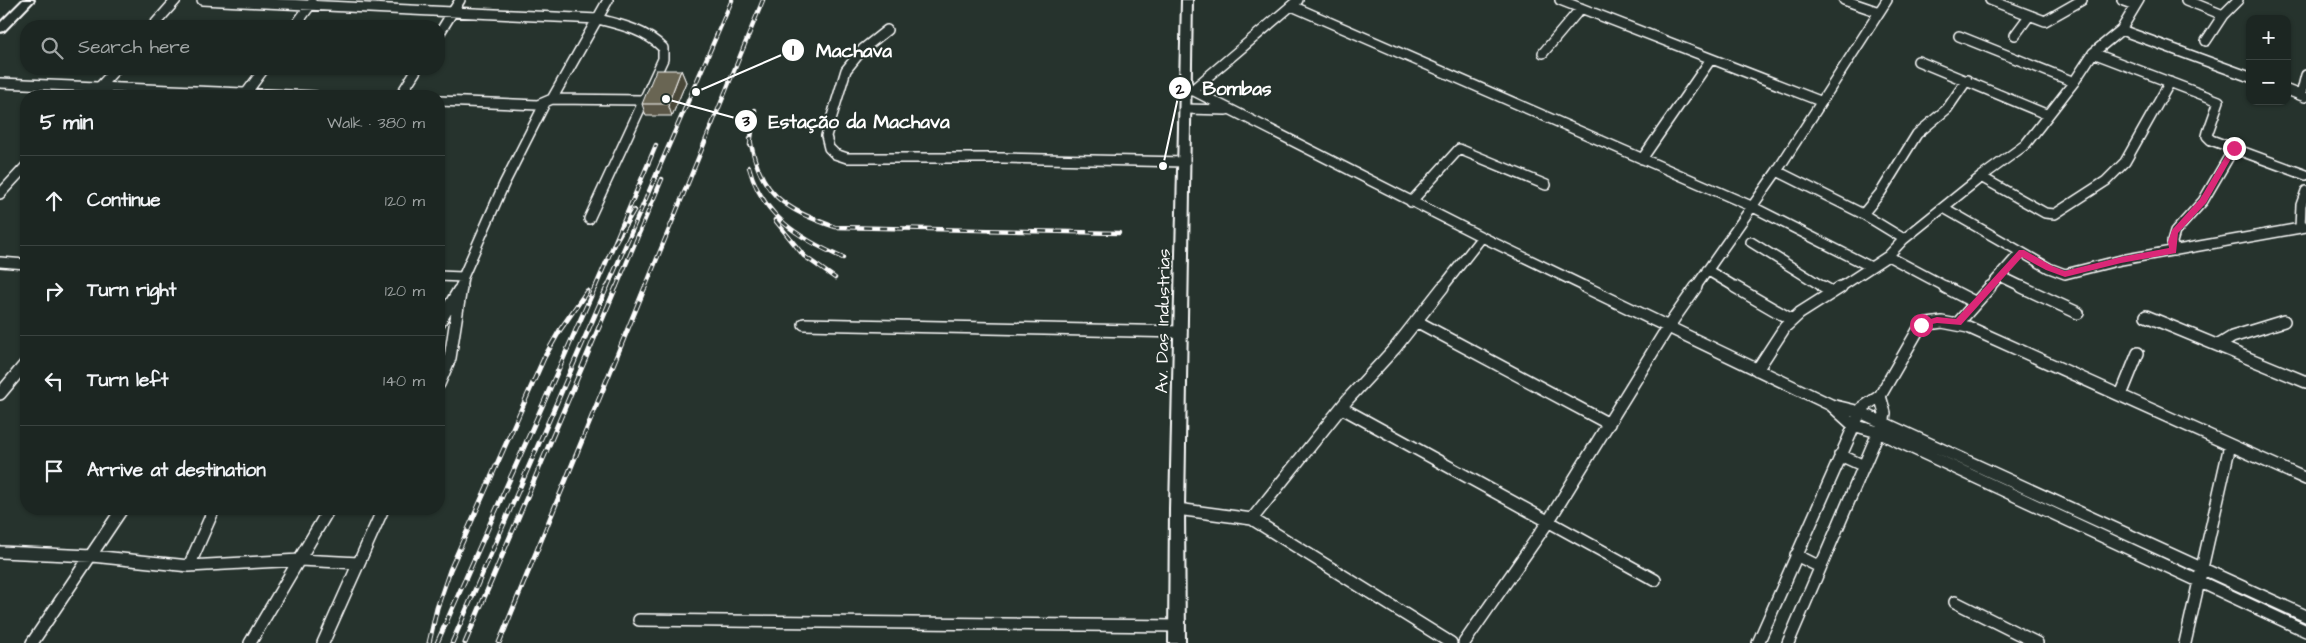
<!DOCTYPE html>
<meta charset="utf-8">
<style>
body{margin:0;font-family:"Architects Daughter",sans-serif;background:#29322f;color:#f1f3f6}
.controls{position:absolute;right:15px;top:15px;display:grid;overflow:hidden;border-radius:10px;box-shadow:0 1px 4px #0004}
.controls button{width:45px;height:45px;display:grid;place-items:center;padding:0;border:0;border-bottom:1px solid #3a4340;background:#1c2622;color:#f1f3f6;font:25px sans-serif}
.stop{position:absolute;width:15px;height:15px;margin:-11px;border:4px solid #db2777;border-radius:50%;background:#fff}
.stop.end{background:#db2777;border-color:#fff;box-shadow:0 1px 5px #0008}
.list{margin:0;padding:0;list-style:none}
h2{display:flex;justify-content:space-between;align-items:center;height:65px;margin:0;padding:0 20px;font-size:21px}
h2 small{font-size:16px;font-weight:400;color:#a0a5a5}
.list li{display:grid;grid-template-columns:32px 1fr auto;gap:15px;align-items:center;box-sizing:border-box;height:90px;padding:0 20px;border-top:1px solid #3a4340}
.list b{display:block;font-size:19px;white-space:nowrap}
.list em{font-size:16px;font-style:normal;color:#a0a5a5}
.icon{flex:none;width:28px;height:28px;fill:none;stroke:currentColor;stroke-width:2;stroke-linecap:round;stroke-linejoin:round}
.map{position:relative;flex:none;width:2306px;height:643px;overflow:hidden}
.search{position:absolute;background:#1c2622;box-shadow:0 1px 4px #0004;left:20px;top:20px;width:425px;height:55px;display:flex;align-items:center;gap:12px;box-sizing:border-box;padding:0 18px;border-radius:20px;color:#a0a5a5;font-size:19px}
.panel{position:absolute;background:#1c2622;box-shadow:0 1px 4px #0004;left:20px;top:90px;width:425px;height:425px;border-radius:20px}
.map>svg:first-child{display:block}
</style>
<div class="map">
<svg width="2306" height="643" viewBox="0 0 2306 643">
<rect width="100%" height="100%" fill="#26332d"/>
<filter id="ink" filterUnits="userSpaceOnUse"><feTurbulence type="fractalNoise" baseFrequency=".02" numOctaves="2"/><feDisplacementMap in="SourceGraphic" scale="10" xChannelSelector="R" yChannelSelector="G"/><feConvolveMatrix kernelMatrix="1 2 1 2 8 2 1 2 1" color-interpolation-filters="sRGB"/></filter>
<g filter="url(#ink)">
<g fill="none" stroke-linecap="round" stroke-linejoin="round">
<defs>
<path id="minor-far1" d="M 202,0 L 598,19 C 622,25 645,30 663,48 L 663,59 L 589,219
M 1560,0 L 1820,101
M 1844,0 L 1879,12
M 1990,0 L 2045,21 L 2082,0
M 2122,0 L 2136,5
M 2186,0 L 2223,15
M 1292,6 L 1751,206 L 1871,267
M 153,26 L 176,0
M 295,26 L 312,3
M 887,30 L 863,49 L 846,70 L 826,136 L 829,148 L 835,154 L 847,158 L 1003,158 L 1185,162
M 2121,30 L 2250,77
M 439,34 L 460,0
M 2015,35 L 2029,16
M 1959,36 L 2074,82
M 2206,41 L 2223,15 L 2238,0
M 1543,53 L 1581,8
M 2093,53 L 2219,101 L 2208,132 L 2207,136 L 2211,140 L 2306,175
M 1918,61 L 2048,115
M 0,83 L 315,96
M 1186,87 L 1482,237 L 1588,288
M 2287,90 L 2305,97
M 1191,91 L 1298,0
M 2301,95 L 2306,75
M 91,96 L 116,69
M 244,96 L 264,69
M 400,96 L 417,69
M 552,99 L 643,100
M 439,101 L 538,105 L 552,99 L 608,0
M 1186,109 L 1226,110
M 1642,159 L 1711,59
M 1777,171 L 1863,214 L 1904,239
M 1981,177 L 2045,213 L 2055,214 L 2106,181 L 2125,162 L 2170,82
M 0,194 L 26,166
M 1411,202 L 1459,149 L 1546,185
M 1944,208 L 2049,268 L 2065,274 L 2121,260 L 2306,227
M 1863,214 L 1881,192 L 1917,134 L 1947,109 L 1967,80
M 2300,228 L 2301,205 L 2306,191
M 1751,242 L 1825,288
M 2174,251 L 2172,242 L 2175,232 L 2203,201 L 2234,148
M 1888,256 L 1948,288
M 0,262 L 26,264
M 1707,270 L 1737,288
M 439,276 L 463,277
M 2000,276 L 2025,288
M 461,288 L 463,277 L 504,184 L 545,103
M 1442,288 L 1482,237
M 1695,288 L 1777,171 L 1887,0
M 1839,288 L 1888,256 L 1904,239 L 1981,177 L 2025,145 L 2074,82 L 2093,53 L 2121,30 L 2139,0
M 1989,288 L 2021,252"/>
<path id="minor" d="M 1585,287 L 1831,405 L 1860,412 L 2306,616
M 1735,287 L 1792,320
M 1823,287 L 1832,292
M 1945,287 L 1976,303
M 2022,287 L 2078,313
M 2146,316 L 2306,382
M 1416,321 L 1609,424
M 439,323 L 459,290
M 1958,323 L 1990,287
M 804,324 L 1181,332
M 2219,345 L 2232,337 L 2284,321
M 1757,370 L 1785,327 L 1800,313 L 1841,287
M 439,384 L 450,358 L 461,287
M 0,394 L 26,363
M 2121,395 L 2138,353
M 1832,406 L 1853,425 L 1878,432 L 2306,631
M 1342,408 L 1655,580
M 1840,455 L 1864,466
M 1177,509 L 1252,519 L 1451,643
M 1252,519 L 1348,399 L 1395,348 L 1443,287
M 0,552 L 92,556 L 189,566 L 300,560 L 359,563
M 1796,555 L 1820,567
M 189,566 L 214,509
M 1955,602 L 2037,643
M 639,620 L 1178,626
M 32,643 L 122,509
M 250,643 L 329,509
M 323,643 L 383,509
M 1464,643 L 1548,522 L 1668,327 L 1696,287
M 1758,643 L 1862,408 L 1880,396 L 1921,325 L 1942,322 L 1968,327 L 2306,479
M 1788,643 L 1884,419 L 1885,413 L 1880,396
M 2185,643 L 2230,445"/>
<path id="major" d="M 23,0 L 34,0 L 4,31 L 0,32 L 0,23 Z
M 1182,0 L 1192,0 L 1184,509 L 1185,643 L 1169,643 L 1170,509 Z"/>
</defs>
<!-- minor-far1 casing -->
<use href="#minor-far1" stroke="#fff" stroke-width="12"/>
<!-- minor casing -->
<use href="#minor" stroke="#fff" stroke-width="14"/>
<!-- major casing -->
<use href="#major" stroke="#fff" stroke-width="4"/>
<!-- minor-far1 -->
<use href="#minor-far1" stroke="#26332d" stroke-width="9"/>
<!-- minor -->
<use href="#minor" stroke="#26332d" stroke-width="11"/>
<!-- major -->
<use href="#major" fill="#26332d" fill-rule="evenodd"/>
<defs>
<path id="rail-far1" d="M 750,138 C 759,194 784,209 835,227 L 1119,233
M 750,145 L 755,110
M 749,167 C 762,216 799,238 843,258
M 634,210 L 614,244 L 656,145
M 775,220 L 804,256 L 835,278
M 595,288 L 615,242
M 607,288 L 732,0
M 616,288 L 662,179
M 645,288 L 763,0"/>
<path id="rail" d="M 429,643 L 437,608 L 450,570 L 544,358 L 560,330 L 587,291
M 437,643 L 595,287
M 452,643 L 607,287
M 465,643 L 616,287
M 499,643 L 645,287"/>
</defs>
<!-- rail-far1 casing -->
<use href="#rail-far1" stroke="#fff" stroke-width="4.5"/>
<!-- rail casing -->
<use href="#rail" stroke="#fff" stroke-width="5"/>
<!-- rail-far1 -->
<use href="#rail-far1" stroke="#26332d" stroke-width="2.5" stroke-dasharray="8" stroke-linecap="butt"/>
<!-- rail -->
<use href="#rail" stroke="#26332d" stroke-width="3" stroke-dasharray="10" stroke-linecap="butt"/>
</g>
<!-- wall -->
<path fill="#5a5747" stroke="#fff" d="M 681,70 L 686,82 L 672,116 L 646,116 L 642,104 Z"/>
<!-- shaded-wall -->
<path fill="#4a4739" stroke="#fff" d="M 681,70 L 686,82 L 672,116 L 668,104 Z"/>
<!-- building -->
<path fill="#696552" stroke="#fff" d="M 656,70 L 681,70 L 668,104 L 642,104 Z"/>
</g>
<!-- route -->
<path fill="#db2777" d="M 2231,147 L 2237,148 L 2206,203 L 2178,233 L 2176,253 L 2121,263 L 2065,277 L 2046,270 L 2022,257 L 1961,325 L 1937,323 L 1918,327 L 1918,323 L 1937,317 L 1956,319 L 2019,250 L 2024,250 L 2052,266 L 2065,271 L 2121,257 L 2169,248 L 2168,242 L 2172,230 L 2200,199 Z"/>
<g text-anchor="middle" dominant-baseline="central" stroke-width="4" stroke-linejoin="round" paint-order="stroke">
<!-- street labels -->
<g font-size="18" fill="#fff" stroke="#26332d">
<text transform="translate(1163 321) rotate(-89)">Av. Das Industrias</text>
</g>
</g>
<!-- callouts -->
<path fill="none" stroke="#fff" stroke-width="2" d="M696 92L793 50M1163 166L1180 88M666 99L746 121"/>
<g fill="#fff" stroke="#26332d" stroke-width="2">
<circle cx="696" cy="92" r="5"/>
<circle cx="1163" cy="166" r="5"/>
<circle cx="666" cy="99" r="5"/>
<circle cx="793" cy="50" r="12"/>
<circle cx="1180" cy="88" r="12"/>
<circle cx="746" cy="121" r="12"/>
</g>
<g font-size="15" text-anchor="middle" font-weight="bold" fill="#111">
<text x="793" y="55">1</text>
<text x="1180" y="94">2</text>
<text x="746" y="126">3</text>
</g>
<g font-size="19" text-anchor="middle" font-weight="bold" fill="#fff" stroke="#26332d" stroke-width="4" stroke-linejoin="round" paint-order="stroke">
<text x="854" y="57">Machava</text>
<text x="1237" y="95">Bombas</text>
<text x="859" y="128">Estação da Machava</text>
</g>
</svg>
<div class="controls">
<button>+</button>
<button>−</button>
</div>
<div class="stop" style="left:1921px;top:325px"></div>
<div class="stop end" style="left:2234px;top:148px"></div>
<div class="search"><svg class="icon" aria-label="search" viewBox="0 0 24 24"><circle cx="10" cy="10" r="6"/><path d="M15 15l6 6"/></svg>Search here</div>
<section class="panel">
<h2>5 min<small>Walk · 380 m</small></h2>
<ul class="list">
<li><svg class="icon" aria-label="ahead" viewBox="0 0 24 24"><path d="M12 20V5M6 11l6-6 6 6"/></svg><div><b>Continue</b></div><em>120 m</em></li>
<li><svg class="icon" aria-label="right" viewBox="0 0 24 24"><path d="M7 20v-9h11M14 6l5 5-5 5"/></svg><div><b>Turn right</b></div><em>120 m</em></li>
<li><svg class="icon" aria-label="left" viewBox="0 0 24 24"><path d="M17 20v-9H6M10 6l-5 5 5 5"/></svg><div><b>Turn left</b></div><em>140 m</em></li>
<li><svg class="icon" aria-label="arrive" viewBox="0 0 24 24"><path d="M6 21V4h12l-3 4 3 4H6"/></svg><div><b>Arrive at destination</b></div></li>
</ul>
</section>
</div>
